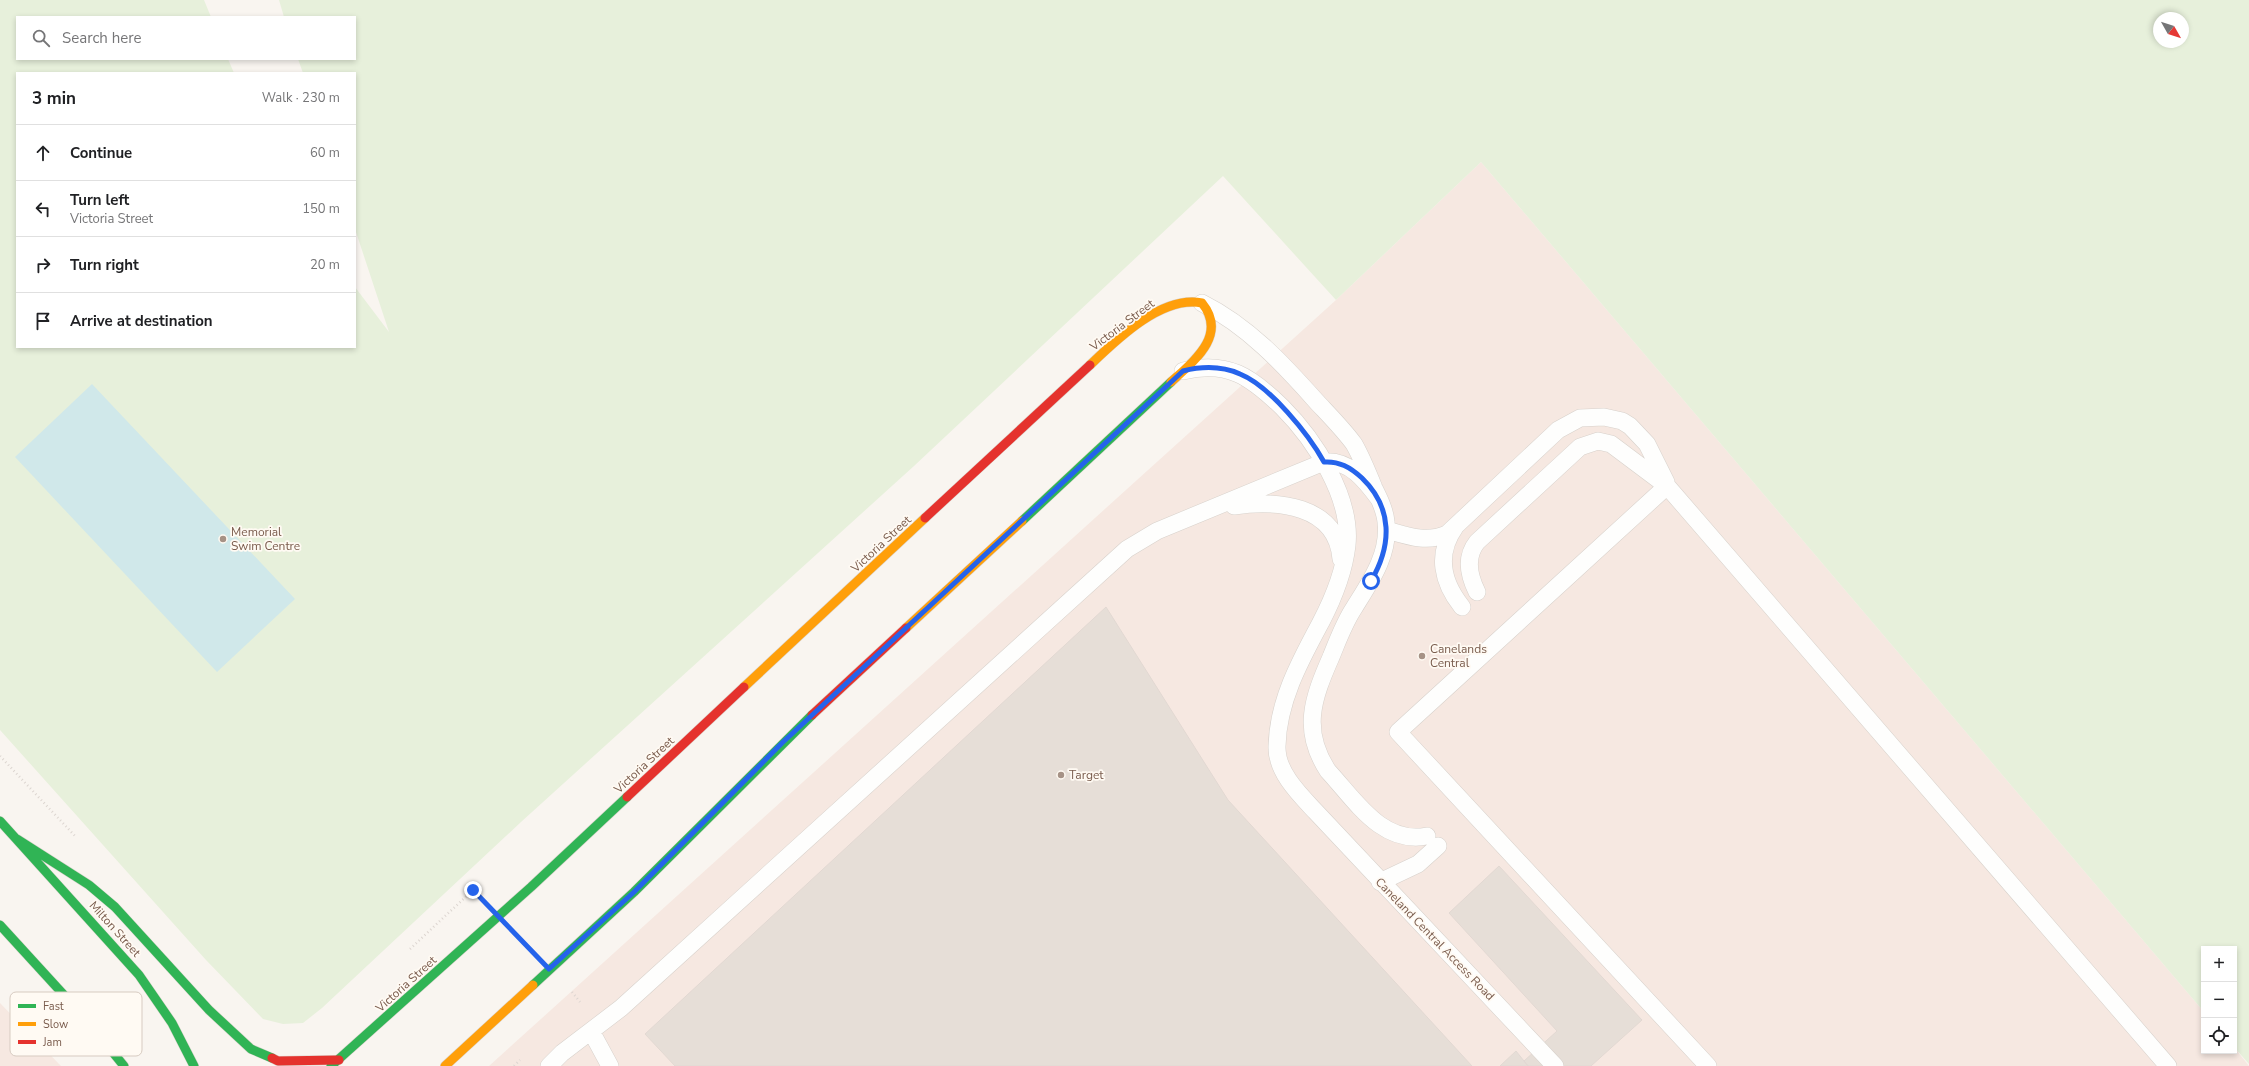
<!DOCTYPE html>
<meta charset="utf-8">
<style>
body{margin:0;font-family:"Nunito Sans",sans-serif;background:#f2f2f2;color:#202124}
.controls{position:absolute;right:12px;bottom:12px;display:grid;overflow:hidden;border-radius:0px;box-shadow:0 2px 6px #0003}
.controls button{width:36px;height:36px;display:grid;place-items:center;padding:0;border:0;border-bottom:1px solid #e0e0e0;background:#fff;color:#202124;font:20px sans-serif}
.compass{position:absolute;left:2153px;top:12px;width:36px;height:36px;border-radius:50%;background:#fff;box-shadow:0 2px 6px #0003;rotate:129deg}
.stop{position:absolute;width:12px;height:12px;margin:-9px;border:3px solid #2563eb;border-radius:50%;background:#fff}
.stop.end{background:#2563eb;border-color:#fff;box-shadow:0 1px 4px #0008}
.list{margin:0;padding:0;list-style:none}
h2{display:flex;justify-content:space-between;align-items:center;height:52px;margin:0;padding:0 16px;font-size:17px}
h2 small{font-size:13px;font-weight:400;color:#757577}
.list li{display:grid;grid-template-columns:26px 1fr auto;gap:12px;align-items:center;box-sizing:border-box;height:56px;padding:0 16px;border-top:1px solid #e0e0e0}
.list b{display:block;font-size:15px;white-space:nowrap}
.list p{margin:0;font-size:13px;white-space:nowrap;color:#757577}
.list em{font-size:13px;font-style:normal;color:#757577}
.icon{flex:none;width:22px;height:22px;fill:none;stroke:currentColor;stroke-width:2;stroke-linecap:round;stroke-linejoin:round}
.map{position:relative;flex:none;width:2249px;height:1066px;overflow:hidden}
.search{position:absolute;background:#fff;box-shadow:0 2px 6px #0003;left:16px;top:16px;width:340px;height:44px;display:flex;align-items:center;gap:10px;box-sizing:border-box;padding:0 14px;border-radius:0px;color:#757577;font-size:15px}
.panel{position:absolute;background:#fff;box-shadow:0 2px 6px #0003;left:16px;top:72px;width:340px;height:276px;border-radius:0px}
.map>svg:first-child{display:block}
</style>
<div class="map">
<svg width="2249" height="1066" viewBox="0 0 2249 1066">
<rect width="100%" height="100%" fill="#f9f5f0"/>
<!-- commercial -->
<path fill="#f6e8e1" d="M 1481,162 L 2204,1012 L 2204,1051 L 2234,1051 L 2234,1047 L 2249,1066 L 489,1066 L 1336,300 Z
M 0,1003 L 61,1066 L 0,1066 Z"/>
<!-- green -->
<path fill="#e7f0db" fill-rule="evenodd" d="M 0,0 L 204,0 L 211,17 L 17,17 L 17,59 L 228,59 L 234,73 L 17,73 L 17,347 L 355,347 L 355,287 L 389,332 L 355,229 L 355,73 L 303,73 L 298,59 L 355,59 L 355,17 L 284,17 L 279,0 L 2249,0 L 2249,1064 L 2234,1047 L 2234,949 L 2204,949 L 2204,1012 L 1481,162 L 1336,300 L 1223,176 L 914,466 L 521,822 L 322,1008 L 303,1023 L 283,1024 L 263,1019 L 206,960 L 0,730 ZM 2159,18 L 2183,18 L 2183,42 L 2159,42 Z"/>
<!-- water -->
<path fill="#d0e8ea" d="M 92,384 L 295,599 L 217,672 L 15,457 Z"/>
<!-- building -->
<path fill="#e6ded7" stroke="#e2d8d2" d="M 1106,607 L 1228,800 L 1472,1066 L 675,1066 L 645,1034 Z
M 1499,866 L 1642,1020 L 1591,1066 L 1528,1066 L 1524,1061 L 1557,1031 L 1449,913 Z
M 1516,1051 L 1528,1066 L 1500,1066 Z"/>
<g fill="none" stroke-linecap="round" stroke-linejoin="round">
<defs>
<path id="lane" d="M 1202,303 C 1248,326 1283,364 1316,401 C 1329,415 1343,429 1354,444 C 1362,458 1368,473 1374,488 C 1379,498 1385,510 1386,522 C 1390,554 1370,582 1354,608 C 1344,623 1338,640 1331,657 C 1313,698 1301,730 1328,771 C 1355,800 1382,845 1427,836
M 1183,371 C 1228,360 1251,377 1282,407 C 1314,439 1352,497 1347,545 C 1344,572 1333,599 1321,622 C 1300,661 1278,701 1277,746 C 1276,772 1300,795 1316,812 L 1555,1066
M 1667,486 L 1398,732 L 1708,1066
M 1234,506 C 1276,500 1337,504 1341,559
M 1455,527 C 1436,554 1442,582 1462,607
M 1387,530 C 1408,536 1426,543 1447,534 L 1558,430 L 1580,418 L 1604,417 L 1622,421 L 1630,426 L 1647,444 L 1666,482
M 1477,592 C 1469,576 1465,557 1477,542 L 1580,447 L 1598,441 L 1611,444 L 1667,486 L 2168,1066
M 1380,882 L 1418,864 L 1438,846
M 591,1031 L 610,1066
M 549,1066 L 562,1053 L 621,1008 L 1127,549 L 1157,531 L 1324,462 C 1350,460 1365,480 1379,499"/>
<path id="fast" d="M 1022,521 L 1171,382
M 0,821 L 139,975 L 172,1023 L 194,1066
M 17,839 L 89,885 L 115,907 L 209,1010 L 251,1049 L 272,1058
M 0,925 L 85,1018 L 124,1066
M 533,985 L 634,892 L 812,715
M 331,1066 L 531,887 L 627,797"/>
<path id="slow" d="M 1090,365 C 1117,339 1162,295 1202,303 C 1228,335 1194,361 1171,382
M 906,628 L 1022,521
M 744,687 L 925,518
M 445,1066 L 533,985"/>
<path id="jam" d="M 925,518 L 1090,365
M 812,715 L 906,628
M 627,797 L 744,687
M 272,1058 L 278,1061 L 339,1060"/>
</defs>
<!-- lane casing -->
<use href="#lane" stroke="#d7d1cb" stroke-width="18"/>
<!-- fast casing -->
<use href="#fast" stroke="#d9d2cb" stroke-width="10"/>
<!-- slow casing -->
<use href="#slow" stroke="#d9d2cb" stroke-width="10"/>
<!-- jam casing -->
<use href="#jam" stroke="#d9d2cb" stroke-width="10"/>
<!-- path -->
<path stroke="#dcd5d0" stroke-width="2.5" stroke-dasharray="1 3" stroke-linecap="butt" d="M 0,756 L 75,836
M 520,939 L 528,947
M 410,949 L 473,890 L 476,894
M 572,992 L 580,1002
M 514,1066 L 520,1060"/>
<!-- lane -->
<use href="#lane" stroke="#fefefd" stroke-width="17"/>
<!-- fast -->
<use href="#fast" stroke="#30b455" stroke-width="9"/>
<!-- slow -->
<use href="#slow" stroke="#ff9f0a" stroke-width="9"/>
<!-- jam -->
<use href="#jam" stroke="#e5322d" stroke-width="9"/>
</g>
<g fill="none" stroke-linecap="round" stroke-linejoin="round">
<!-- route -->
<path stroke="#2563eb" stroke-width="5" d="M 473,890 L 549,969 L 634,892 L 782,743 L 1183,371 C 1203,366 1222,366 1240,374 C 1270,386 1309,435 1324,462 C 1339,461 1350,467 1362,478 C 1393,508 1392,545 1371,581"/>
</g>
<!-- markers -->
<g fill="#a69286" stroke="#fffaf3" stroke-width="1.5">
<circle cx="223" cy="539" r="4"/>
<circle cx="1422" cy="656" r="4"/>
<circle cx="1061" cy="775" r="4"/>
</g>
<g text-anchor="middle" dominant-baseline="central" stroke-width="3.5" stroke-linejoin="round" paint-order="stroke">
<!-- street labels -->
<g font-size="12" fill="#7a5c4d" stroke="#fffaf3">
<text transform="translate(1122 325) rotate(-37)">Victoria Street</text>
<text transform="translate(881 544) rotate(-43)">Victoria Street</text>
<text transform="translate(644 765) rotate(-43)">Victoria Street</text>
<text transform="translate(115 929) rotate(48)">Milton Street</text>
<text transform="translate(1435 939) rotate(46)">Caneland Central Access Road</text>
<text transform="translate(406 984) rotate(-42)">Victoria Street</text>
</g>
<!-- poi labels -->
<g font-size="12" fill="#7a5c4d" stroke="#fffaf3" text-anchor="start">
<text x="231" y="532">Memorial<tspan x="231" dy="14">Swim Centre</tspan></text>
<text x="1430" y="649">Canelands<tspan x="1430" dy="14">Central</tspan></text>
<text x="1069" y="775">Target</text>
</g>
</g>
<!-- legend -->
<rect x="10" y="992" width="132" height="64" rx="6" fill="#fffaf3" stroke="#d7cbc1" stroke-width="1"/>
<rect x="18" y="1004" width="18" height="4" fill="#30b455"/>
<rect x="18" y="1022" width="18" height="4" fill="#ff9f0a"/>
<rect x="18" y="1040" width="18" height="4" fill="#e5322d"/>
<g font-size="11" fill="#7a5c4d">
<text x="43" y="1010">Fast</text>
<text x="43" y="1028">Slow</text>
<text x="43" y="1046">Jam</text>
</g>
</svg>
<div class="controls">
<button>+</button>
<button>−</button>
<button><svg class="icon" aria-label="locate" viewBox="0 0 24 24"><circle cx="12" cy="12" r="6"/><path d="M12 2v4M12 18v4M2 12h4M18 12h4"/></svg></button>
</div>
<svg class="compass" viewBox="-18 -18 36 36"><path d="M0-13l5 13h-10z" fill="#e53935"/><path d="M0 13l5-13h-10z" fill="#757577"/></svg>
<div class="stop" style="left:1371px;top:581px"></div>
<div class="stop end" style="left:473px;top:890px"></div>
<div class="search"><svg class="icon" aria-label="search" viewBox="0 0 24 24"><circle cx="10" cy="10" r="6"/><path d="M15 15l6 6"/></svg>Search here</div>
<section class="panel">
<h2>3 min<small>Walk · 230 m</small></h2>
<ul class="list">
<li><svg class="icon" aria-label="ahead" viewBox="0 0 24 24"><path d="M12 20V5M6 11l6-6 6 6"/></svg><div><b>Continue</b></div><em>60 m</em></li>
<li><svg class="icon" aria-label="left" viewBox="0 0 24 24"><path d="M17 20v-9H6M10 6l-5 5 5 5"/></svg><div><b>Turn left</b><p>Victoria Street</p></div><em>150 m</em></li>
<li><svg class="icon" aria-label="right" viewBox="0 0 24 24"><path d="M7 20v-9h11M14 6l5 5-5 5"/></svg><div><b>Turn right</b></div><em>20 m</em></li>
<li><svg class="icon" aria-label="arrive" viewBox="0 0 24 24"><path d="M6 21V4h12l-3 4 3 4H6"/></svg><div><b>Arrive at destination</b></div></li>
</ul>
</section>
</div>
